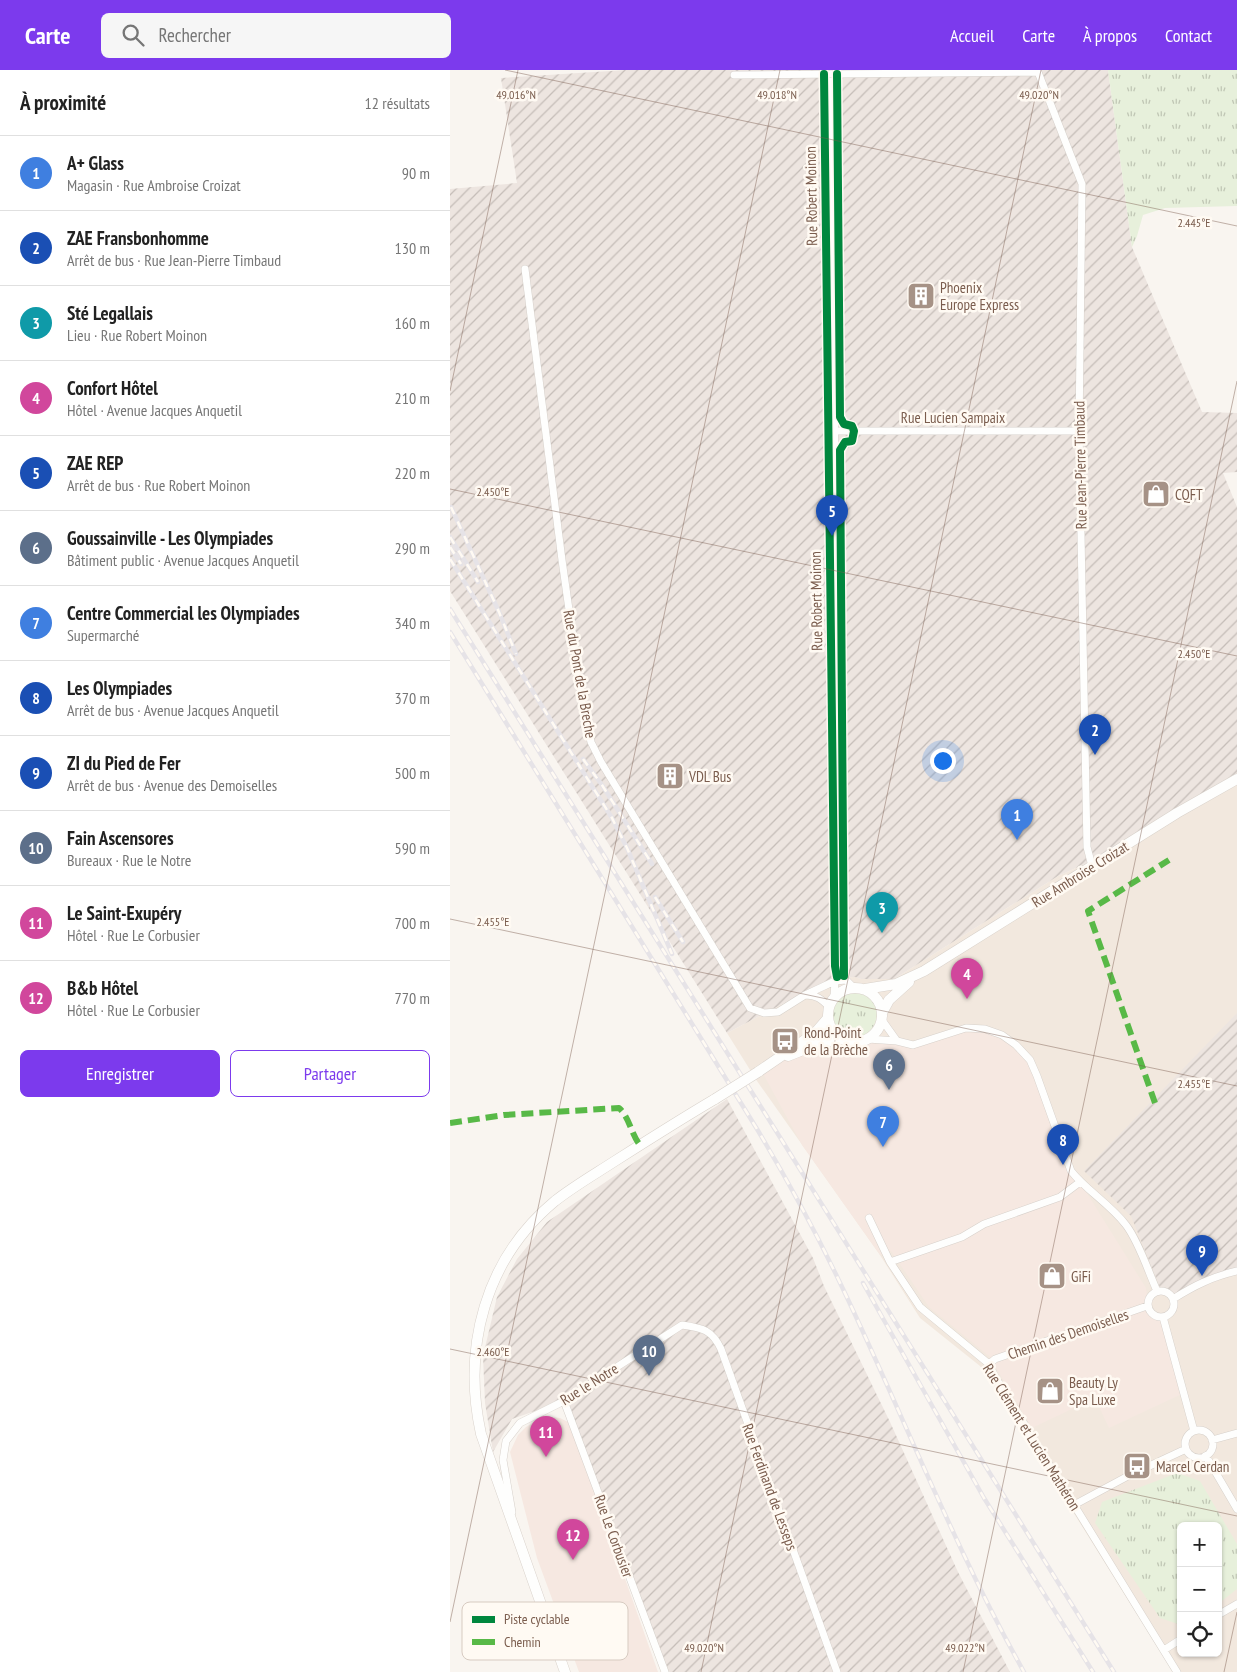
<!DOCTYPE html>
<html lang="fr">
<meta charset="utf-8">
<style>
body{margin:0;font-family:"PT Sans Narrow",sans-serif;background:#f6f6f6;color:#222}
.controls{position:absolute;right:15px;bottom:15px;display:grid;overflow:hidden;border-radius:8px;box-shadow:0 1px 4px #0004}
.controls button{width:45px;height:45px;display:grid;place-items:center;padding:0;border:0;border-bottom:1px solid #e0e0e0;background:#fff;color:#222;font:25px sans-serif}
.you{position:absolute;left:492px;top:690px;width:18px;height:18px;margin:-12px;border:4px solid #fff;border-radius:50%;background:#1a73e8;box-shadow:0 0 0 8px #1a73e833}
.badge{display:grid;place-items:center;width:32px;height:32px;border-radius:50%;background:#7c3aed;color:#fff;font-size:16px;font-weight:700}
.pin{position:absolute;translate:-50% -41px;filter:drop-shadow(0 1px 2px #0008)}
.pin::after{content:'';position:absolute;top:26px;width:18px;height:15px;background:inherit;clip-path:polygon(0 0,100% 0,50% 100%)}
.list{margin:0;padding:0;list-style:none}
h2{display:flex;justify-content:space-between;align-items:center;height:65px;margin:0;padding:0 20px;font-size:21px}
h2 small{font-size:16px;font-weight:400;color:#767676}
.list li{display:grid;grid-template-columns:32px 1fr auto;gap:15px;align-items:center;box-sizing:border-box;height:75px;padding:0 20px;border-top:1px solid #e0e0e0}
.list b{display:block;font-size:19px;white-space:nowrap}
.list p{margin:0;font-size:16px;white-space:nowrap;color:#767676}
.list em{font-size:16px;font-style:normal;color:#767676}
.actions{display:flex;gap:10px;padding:15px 20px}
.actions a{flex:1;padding:11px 0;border:1px solid #7c3aed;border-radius:8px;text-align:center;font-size:18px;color:#7c3aed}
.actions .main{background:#7c3aed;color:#fff}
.icon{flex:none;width:28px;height:28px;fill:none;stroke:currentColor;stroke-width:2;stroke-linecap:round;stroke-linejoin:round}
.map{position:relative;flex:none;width:787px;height:1602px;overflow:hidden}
header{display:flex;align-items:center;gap:30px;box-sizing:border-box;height:70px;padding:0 25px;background:#7c3aed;color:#fff}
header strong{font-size:24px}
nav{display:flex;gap:28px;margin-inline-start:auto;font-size:18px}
.search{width:350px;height:45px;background:#f6f6f6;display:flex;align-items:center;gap:12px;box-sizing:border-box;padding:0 18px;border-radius:8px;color:#767676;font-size:19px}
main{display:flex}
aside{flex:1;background:#fff}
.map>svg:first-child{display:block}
</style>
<header>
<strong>Carte</strong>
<div class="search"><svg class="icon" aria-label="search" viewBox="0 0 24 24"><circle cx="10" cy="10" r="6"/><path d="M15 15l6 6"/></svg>Rechercher</div>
<nav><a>Accueil</a><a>Carte</a><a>À propos</a><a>Contact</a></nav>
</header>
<main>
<aside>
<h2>À proximité<small>12 résultats</small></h2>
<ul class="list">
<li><span class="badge" style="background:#3f7fe0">1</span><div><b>A+ Glass</b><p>Magasin · Rue Ambroise Croizat</p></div><em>90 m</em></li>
<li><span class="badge" style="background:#1a4fb4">2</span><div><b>ZAE Fransbonhomme</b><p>Arrêt de bus · Rue Jean-Pierre Timbaud</p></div><em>130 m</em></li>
<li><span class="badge" style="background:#0f9aa8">3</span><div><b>Sté Legallais</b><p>Lieu · Rue Robert Moinon</p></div><em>160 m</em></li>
<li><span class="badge" style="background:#d1479c">4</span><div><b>Confort Hôtel</b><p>Hôtel · Avenue Jacques Anquetil</p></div><em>210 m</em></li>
<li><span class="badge" style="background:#1a4fb4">5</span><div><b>ZAE REP</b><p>Arrêt de bus · Rue Robert Moinon</p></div><em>220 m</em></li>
<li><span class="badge" style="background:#5c6f8a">6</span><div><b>Goussainville - Les Olympiades</b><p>Bâtiment public · Avenue Jacques Anquetil</p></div><em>290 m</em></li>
<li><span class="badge" style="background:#3f7fe0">7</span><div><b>Centre Commercial les Olympiades</b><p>Supermarché</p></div><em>340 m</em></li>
<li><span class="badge" style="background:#1a4fb4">8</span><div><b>Les Olympiades</b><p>Arrêt de bus · Avenue Jacques Anquetil</p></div><em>370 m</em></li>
<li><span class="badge" style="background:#1a4fb4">9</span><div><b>ZI du Pied de Fer</b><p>Arrêt de bus · Avenue des Demoiselles</p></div><em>500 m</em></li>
<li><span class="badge" style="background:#5c6f8a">10</span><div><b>Fain Ascensores</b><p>Bureaux · Rue le Notre</p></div><em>590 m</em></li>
<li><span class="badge" style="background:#d1479c">11</span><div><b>Le Saint-Exupéry</b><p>Hôtel · Rue Le Corbusier</p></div><em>700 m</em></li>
<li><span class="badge" style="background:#d1479c">12</span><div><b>B&amp;b Hôtel</b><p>Hôtel · Rue Le Corbusier</p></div><em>770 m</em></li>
</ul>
<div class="actions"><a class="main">Enregistrer</a><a>Partager</a></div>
</aside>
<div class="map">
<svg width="787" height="1602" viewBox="0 0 787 1602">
<defs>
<pattern id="industrial-furrows" width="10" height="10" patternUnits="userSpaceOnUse" patternTransform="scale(1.25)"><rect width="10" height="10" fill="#ede5e0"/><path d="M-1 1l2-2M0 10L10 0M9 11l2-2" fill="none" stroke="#c5bdb8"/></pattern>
<pattern id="grass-tufts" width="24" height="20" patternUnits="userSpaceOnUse" patternTransform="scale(1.25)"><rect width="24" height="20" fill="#e7f0db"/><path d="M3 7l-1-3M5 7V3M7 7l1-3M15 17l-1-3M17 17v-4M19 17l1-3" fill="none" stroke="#c0c6b4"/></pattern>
</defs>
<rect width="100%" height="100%" fill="#f9f5f0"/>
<!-- residential -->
<path fill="#f2e8de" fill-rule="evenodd" d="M 787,703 L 787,1602 L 723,1602 L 550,1325 L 530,1296 L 470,1248 L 430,1185 L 307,1011 L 277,963 L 382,908 L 405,907 L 411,909 L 444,909 L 608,806 L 637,793 ZM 731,1456 L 768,1456 L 768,1583 L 731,1583 Z"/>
<!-- commercial -->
<path fill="#f6e8e1" d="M 516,958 L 552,965 L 580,989 L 621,1101 L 630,1112 L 696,1218 L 699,1240 L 705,1246 L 713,1247 L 734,1323 L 659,1358 L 645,1328 L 582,1358 L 539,1286 L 479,1237 L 441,1181 L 430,1185 L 352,1075 L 311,1000 L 321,994 L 391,969 L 409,972 L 418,969 L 463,975 Z
M 101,1347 L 110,1348 L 120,1353 L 208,1602 L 129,1602 L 87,1488 L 60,1382 L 68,1365 L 76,1357 L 88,1350 Z"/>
<!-- industrial -->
<path fill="url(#industrial-furrows)" d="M 176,0 L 658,0 L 682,177 L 752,342 L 787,343 L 787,402 L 773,403 L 787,437 L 787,703 L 637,793 L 608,806 L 444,909 L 411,909 L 405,907 L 382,908 L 277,963 L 0,521 L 0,119 L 67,113 L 51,8 Z
M 787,943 L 787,1201 L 723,1229 L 719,1223 L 711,1220 L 681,1146 L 634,1101 Z
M 277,1029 L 363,1188 L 374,1216 L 440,1352 L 508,1502 L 560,1602 L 215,1602 L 114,1331 L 62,1349 L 43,1382 L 35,1333 L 33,1286 L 47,1227 L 67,1189 L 97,1152 Z"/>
<!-- grass -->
<path fill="url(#grass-tufts)" d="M 658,0 L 787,0 L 787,136 L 715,138 L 693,145 L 687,166 L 682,177 Z
M381 944a23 23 0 1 1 46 0a23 23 0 1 1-46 0Z
M 727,1403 L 750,1411 L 787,1474 L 787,1519 L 768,1534 L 768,1456 L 731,1456 L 731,1555 L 710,1548 L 645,1453 L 652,1432 Z"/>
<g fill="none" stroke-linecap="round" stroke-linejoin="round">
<defs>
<path id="minor" d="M 381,4 L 390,897 L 385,911 L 384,927
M 284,5 L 588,2 L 632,114 L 629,361 L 637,777 L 642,796
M 75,199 L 112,490 L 134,646 L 141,672 L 151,692 L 300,938 L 314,943 L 328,942 L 355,925 L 385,911 L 396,910
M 384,361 L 629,361
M 390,897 L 396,910 L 403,917
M 356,925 C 366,925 372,929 379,937
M 432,950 L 447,971
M 418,969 L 447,971 L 463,975 L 516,958 L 535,959 L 552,965 L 566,975 L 580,990 L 587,1006 L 621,1101 C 637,1121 660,1134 676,1155 C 689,1172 698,1201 707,1221
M 419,1148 L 440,1192 L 470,1237 L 539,1294 L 544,1305 L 727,1602
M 440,1192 L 512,1167 L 534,1154 L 610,1127 L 630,1112
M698 1234a13 13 0 1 1 26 0a13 13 0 1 1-26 0Z
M 723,1229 C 745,1215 762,1207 787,1201
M 713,1247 L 744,1361
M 539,1294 L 545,1289 L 697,1236
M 114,1331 L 215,1602
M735 1374a14 14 0 1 1 28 0a14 14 0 1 1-28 0Z
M 762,1370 L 787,1363
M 755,1386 L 759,1391 L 787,1439
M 624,1435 L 678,1406 L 736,1379
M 62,1442 L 53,1390 L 56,1371 L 70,1353 L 114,1331 L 232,1255 C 253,1258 262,1260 271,1279 L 387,1602
M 768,1545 L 787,1534
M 714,1580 L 731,1569"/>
<path id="secondary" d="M378 945a27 27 0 1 1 54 0a27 27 0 1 1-54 0Z
M 415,919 L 446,914 L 474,901 L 727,743 L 787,709
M 433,941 L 439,930 L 459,912
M 338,986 L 368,974 L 391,969
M 308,1002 L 365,963 L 378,948
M 115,1602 L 31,1364 C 12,1277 35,1189 105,1131 C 124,1116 145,1104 165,1091 C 198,1070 231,1049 265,1029"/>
</defs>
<!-- minor casing -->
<use href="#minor" stroke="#d7d1cb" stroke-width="8"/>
<!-- secondary casing -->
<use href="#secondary" stroke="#d9d2cb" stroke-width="11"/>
<!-- minor -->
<use href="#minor" stroke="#fefefd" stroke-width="7"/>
<!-- secondary -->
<use href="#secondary" stroke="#fefefd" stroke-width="10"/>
<defs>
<path id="rail" d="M 1,437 L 49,542 L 66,584
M 0,467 L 28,512
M 0,477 L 11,494
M 0,489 L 162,748 L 177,778 L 222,884
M 0,539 L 664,1602
M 0,562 L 307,1059 C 338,1111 367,1164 393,1219 C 454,1347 505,1479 574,1602
M 133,689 L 152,715 L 202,794
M 205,827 L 233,872
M 413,1213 L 534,1428 L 643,1602"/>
</defs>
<!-- rail casing -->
<use href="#rail" stroke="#e6e3e7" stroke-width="4.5"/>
<!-- rail -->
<use href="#rail" stroke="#fffaf3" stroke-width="2.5" stroke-dasharray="8" stroke-linecap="butt"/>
<defs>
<path id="secondary-bridge" d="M 265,1029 L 308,1002"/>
</defs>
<!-- secondary-bridge casing -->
<use href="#secondary-bridge" stroke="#d9d2cb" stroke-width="11" stroke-linecap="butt"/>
<!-- secondary-bridge -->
<use href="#secondary-bridge" stroke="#fefefd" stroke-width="10"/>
<!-- quiet -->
<path stroke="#58b947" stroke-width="6" stroke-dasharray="12 6" stroke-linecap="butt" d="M 705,1033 L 638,841 L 719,790
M 0,1053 L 54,1045 L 169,1038 C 180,1048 181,1064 190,1075"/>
<defs>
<path id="cycleway" d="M 374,4 L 385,896 L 387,907
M 387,4 L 390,347 L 394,354 L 402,356 L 404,361 L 402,371 L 395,372 L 390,380 L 394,906"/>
</defs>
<!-- cycleway casing -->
<use href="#cycleway" stroke="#fffaf3" stroke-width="11"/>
<!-- cycleway -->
<use href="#cycleway" stroke="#00873e" stroke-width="8"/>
</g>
<!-- ticks -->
<path fill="none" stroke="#7a5c4d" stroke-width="1" stroke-opacity="0.45" d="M 55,0 L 787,156M 0,321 L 68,0M 0,419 L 787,586M 0,849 L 787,1016M 0,1279 L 787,1446M 0,1552 L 330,0M 251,1602 L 591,0M 513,1602 L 787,311M 774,1602 L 787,1542"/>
<!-- icons -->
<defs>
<symbol id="building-square" viewBox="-11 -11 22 22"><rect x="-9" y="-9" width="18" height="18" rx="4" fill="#a69286" stroke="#fffaf3"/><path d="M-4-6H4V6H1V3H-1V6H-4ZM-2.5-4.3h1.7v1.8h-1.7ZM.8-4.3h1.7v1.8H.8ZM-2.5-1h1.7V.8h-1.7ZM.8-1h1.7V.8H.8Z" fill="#fff"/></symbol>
<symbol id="shop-square" viewBox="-11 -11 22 22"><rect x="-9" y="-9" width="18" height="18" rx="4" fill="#a69286" stroke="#fffaf3"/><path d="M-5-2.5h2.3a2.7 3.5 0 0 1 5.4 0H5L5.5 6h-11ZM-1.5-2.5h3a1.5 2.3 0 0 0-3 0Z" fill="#fff"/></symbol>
<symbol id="bus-square" viewBox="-11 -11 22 22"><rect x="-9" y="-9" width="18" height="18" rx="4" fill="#a69286" stroke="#fffaf3"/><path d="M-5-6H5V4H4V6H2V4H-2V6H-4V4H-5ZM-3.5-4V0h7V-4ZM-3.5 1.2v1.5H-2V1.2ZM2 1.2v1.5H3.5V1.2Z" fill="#fff"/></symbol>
</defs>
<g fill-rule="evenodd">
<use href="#building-square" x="455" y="210" width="32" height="32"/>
<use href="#shop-square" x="690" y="408" width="32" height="32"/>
<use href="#building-square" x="204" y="690" width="32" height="32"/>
<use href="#bus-square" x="319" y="955" width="32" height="32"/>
<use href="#shop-square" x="586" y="1190" width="32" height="32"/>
<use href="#shop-square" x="584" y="1305" width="32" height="32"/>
<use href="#bus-square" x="671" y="1380" width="32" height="32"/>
</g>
<g text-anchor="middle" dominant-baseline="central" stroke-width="5" stroke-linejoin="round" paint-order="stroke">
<!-- street labels -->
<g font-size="15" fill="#7a5c4d" stroke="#fffaf3">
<text transform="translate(361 126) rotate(-91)">Rue Robert Moinon</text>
<text x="503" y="347">Rue Lucien Sampaix</text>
<text transform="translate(630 395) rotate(-91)">Rue Jean-Pierre Timbaud</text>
<text transform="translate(366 531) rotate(-91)">Rue Robert Moinon</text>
<text transform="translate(130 604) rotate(80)">Rue du Pont de la Breche</text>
<text transform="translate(630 804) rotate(-32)">Rue Ambroise Croizat</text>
<text transform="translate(618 1264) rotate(-19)">Chemin des Demoiselles</text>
<text transform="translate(139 1314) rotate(-32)">Rue le Notre</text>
<text transform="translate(582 1367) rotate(58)">Rue Clément et Lucien Mathéron</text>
<text transform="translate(320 1417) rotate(70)">Rue Ferdinand de Lesseps</text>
<text transform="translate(164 1466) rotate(70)">Rue Le Corbusier</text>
</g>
<!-- poi labels -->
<g font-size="15" fill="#7a5c4d" stroke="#fffaf3" text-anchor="start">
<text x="490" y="217">Phoenix<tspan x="490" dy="17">Europe Express</tspan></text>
<text x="725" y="424">CQFT</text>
<text x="239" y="706">VDL Bus</text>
<text x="354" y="962">Rond-Point<tspan x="354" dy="17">de la Brèche</tspan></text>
<text x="621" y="1206">GiFi</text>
<text x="619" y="1312">Beauty Ly<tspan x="619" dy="17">Spa Luxe</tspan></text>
<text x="706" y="1396">Marcel Cerdan</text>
</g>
</g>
<!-- legend -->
<rect x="12" y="1532" width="166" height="58" rx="8" fill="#fffaf3" stroke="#d7cbc1" stroke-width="1"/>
<rect x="22" y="1546" width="23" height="7" fill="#00873e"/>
<rect x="22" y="1569" width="23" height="6" fill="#58b947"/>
<g font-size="14" fill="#7a5c4d">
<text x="54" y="1554">Piste cyclable</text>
<text x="54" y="1577">Chemin</text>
</g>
<g font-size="12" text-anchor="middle" fill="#7a5c4d" stroke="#fffaf3" stroke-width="5" stroke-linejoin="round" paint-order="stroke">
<text x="66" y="29">49.016°N</text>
<text x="327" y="29">49.018°N</text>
<text x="589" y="29">49.020°N</text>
<text x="744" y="157">2.445°E</text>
<text x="43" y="426">2.450°E</text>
<text x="744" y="588">2.450°E</text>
<text x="43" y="856">2.455°E</text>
<text x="744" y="1018">2.455°E</text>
<text x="43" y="1286">2.460°E</text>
<text x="254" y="1582">49.020°N</text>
<text x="515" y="1582">49.022°N</text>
</g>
</svg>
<div class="controls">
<button>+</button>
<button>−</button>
<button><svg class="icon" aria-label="locate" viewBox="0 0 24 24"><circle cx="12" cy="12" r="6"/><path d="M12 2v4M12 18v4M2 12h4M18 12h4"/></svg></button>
</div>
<div class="you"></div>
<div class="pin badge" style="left:567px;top:770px;background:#3f7fe0">1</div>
<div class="pin badge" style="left:645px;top:685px;background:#1a4fb4">2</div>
<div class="pin badge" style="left:432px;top:863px;background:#0f9aa8">3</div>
<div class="pin badge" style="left:517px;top:929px;background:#d1479c">4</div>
<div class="pin badge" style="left:382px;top:466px;background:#1a4fb4">5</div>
<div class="pin badge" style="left:439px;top:1020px;background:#5c6f8a">6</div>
<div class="pin badge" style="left:433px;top:1077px;background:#3f7fe0">7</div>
<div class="pin badge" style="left:613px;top:1095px;background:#1a4fb4">8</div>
<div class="pin badge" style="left:752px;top:1206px;background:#1a4fb4">9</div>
<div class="pin badge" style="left:199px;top:1306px;background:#5c6f8a">10</div>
<div class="pin badge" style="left:96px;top:1387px;background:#d1479c">11</div>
<div class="pin badge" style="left:123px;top:1490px;background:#d1479c">12</div>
</div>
</main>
